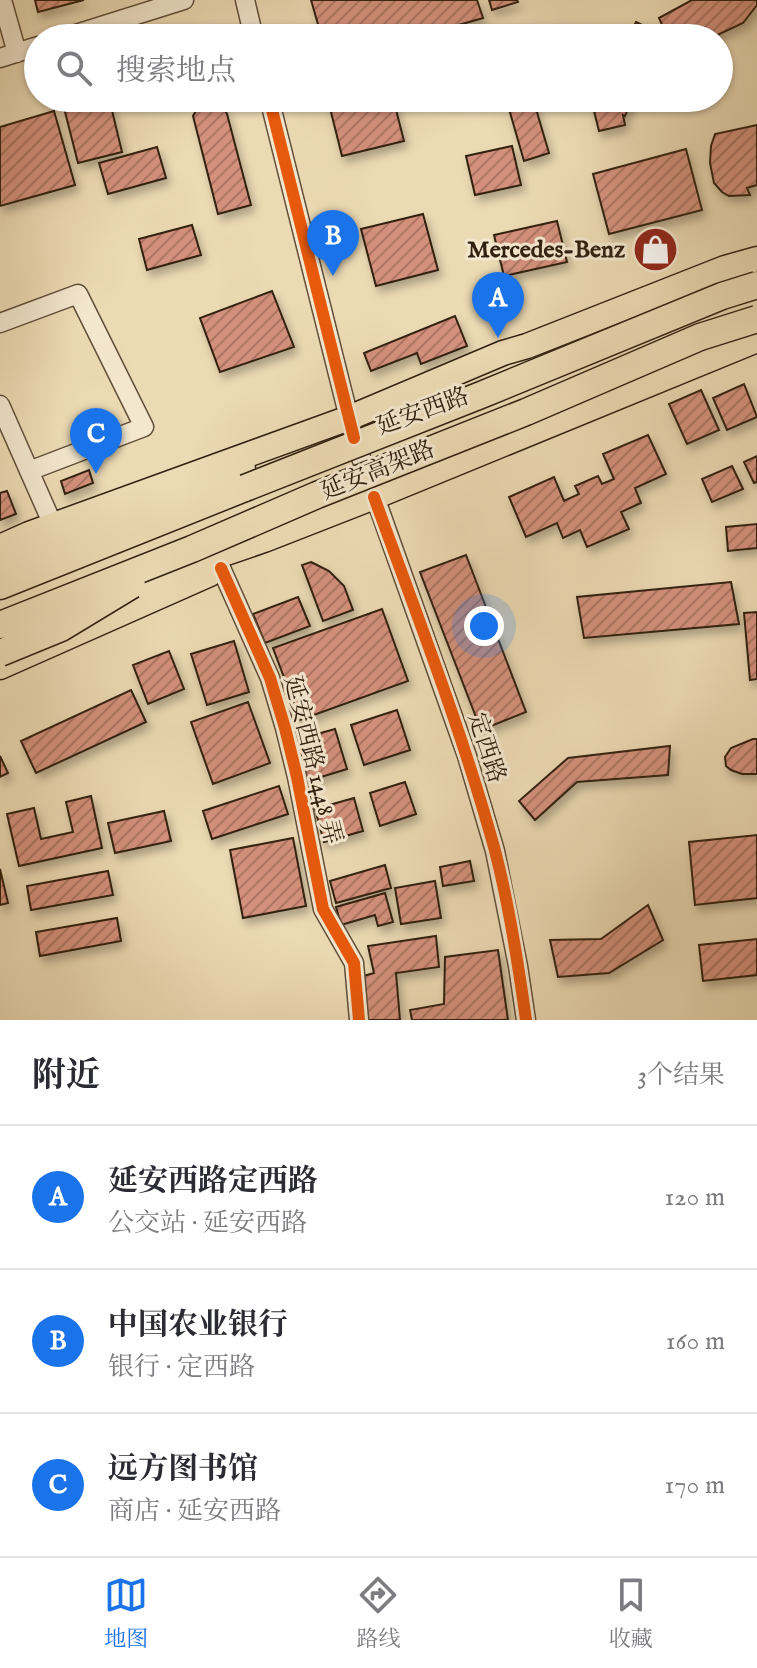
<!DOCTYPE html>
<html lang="zh">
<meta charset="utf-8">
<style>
body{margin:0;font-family:"IM FELL English","Noto Serif SC",serif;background:#f7f7f7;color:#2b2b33}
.you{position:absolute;left:484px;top:626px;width:28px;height:28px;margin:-20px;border:6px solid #fff;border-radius:50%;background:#1a73e8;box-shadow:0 0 0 12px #1a73e833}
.badge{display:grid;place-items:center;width:52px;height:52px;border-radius:50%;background:#1a73e8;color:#fff;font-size:26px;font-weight:700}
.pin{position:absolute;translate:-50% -66px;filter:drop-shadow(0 2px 4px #0008)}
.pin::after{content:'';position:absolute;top:42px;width:28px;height:24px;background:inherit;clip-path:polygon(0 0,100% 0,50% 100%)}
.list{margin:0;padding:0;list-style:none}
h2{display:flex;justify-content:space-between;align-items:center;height:104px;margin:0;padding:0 32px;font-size:34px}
h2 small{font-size:26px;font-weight:400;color:#7c7c81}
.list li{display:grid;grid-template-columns:52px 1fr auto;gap:24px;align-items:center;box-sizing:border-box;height:144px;padding:0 32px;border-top:2px solid #e1e1e2}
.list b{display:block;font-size:30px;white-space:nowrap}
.list p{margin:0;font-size:26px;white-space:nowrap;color:#7c7c81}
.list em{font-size:26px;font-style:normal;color:#7c7c81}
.icon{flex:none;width:44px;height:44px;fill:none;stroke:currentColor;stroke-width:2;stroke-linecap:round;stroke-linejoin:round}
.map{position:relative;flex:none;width:757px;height:1020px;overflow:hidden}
.search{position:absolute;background:#fff;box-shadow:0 2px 6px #0004;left:24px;right:24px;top:24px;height:88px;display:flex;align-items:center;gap:20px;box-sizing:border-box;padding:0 28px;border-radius:44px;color:#7c7c81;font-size:30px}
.sheet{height:536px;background:#fff}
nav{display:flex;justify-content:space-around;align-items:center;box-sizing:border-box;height:112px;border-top:2px solid #e1e1e2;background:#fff;font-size:22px;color:#7c7c81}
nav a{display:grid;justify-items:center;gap:4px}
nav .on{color:#1a73e8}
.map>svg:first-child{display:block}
</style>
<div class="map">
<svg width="757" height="1020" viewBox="0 0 757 1020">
<defs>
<pattern id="building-hatch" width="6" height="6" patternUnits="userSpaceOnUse" patternTransform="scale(2)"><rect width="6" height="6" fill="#d3907b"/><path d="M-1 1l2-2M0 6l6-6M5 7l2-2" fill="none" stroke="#ac7563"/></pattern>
<filter id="shadow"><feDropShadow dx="3.5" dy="6" stdDeviation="4" flood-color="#0004"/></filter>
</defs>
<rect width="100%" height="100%" fill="#ecdab4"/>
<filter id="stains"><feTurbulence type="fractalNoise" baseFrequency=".0025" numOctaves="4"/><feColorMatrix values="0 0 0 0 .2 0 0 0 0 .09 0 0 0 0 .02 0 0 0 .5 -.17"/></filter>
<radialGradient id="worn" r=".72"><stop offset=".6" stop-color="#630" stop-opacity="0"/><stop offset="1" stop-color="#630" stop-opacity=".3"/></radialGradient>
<!-- building -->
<path fill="url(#building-hatch)" stroke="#312010" stroke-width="2" filter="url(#shadow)" d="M 35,0 L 84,0 L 38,12 Z
M 311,0 L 477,0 L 483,18 L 413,38 L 322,38 Z
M 489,0 L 517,0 L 518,2 L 492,10 Z
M 692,0 L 757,0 L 757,5 L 743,23 L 711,38 L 668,38 L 659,18 Z
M 636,22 L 664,36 L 663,38 L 628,38 Z
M 500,27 L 503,38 L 480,38 L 479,34 Z
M 87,98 L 109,98 L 122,152 L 78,163 L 63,104 Z
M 336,98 L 393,98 L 404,141 L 342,156 L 328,100 Z
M 589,98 L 633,98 L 625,116 L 623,115 L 625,125 L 599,131 L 591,99 Z
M 213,101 L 224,108 L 227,114 L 251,205 L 218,214 L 193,116 L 200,104 Z
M 534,102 L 549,153 L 524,161 L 509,109 Z
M 54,111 L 75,185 L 0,206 L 0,127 Z
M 757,125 L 757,185 L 747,188 L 750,195 L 729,196 L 722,192 L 714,183 L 710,163 L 711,146 L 715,134 Z
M 512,146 L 521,185 L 475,195 L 466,156 Z
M 157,147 L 166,178 L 108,194 L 99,163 Z
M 686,149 L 702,210 L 609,234 L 593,174 Z
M 423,214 L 438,270 L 376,286 L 361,229 Z
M 557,221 L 567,262 L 504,276 L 494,235 Z
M 192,225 L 201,255 L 147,270 L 139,239 Z
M 272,291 L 294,347 L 220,372 L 200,318 Z
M 455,316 L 467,346 L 421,364 L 417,353 L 371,371 L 364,353 Z
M 744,384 L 757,417 L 727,430 L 713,398 Z
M 701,390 L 719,430 L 687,444 L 669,404 Z
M 648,435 L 666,474 L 635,488 L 641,503 L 621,512 L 629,529 L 587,547 L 580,530 L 563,538 L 557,523 L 526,537 L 509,497 L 554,477 L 564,501 L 579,494 L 575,486 L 598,476 L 602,484 L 614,479 L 603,454 Z
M 757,456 L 757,482 L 754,483 L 744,462 Z
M 732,466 L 743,489 L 712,502 L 702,479 Z
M 89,470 L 93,483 L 65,494 L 61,481 Z
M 7,491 L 16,514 L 0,520 L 0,493 Z
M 757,524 L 757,548 L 728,551 L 726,527 Z
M 466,555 L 526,712 L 481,730 L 420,572 Z
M 311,562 L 329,571 L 344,586 L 353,610 L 323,621 L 302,565 Z
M 731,582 L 739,624 L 584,638 L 577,597 Z
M 298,597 L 310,626 L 265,643 L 253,614 Z
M 382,609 L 408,681 L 300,720 L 273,648 Z
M 757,612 L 757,679 L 750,680 L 744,613 Z
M 234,641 L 249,692 L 207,705 L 191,654 Z
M 169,651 L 184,689 L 148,704 L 133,665 Z
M 131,690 L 146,722 L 36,773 L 21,741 Z
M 248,702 L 270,763 L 213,784 L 191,722 Z
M 397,710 L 410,750 L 364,765 L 351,725 Z
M 335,729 L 347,769 L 308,781 L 296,740 Z
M 753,739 L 757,739 L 757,774 L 742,774 L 731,770 L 726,766 L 725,757 L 731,748 Z
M 670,746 L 668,775 L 577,782 L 535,820 L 519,801 L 568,758 Z
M 0,756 L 8,773 L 0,777 Z
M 405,782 L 416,814 L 380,826 L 370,793 Z
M 279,786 L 288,814 L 212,839 L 203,811 Z
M 91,796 L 102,848 L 19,866 L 7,814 L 34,808 L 41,839 L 73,832 L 66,802 Z
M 354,798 L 363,831 L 324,842 L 315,809 Z
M 164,811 L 171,841 L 115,853 L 108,823 Z
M 757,835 L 757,898 L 695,905 L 689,842 Z
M 293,838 L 306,906 L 243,918 L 230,850 Z
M 470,861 L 474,881 L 443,886 L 440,867 Z
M 385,865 L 391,888 L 336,903 L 330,881 Z
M 0,869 L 8,903 L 0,905 Z
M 108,871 L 113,895 L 31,910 L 27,886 Z
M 435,881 L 441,918 L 401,924 L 395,888 Z
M 385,893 L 393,922 L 378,926 L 375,915 L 341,925 L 336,907 Z
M 648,905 L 663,940 L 609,973 L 558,977 L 550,940 L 601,939 Z
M 117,918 L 121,941 L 40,956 L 36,932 Z
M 436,936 L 439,967 L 396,973 L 400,1020 L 367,1020 L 360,977 L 374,973 L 368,946 Z
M 757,939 L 757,975 L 703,981 L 699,945 Z
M 498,950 L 508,1020 L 412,1020 L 410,1010 L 444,1004 L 445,957 Z"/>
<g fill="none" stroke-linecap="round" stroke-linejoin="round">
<defs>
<path id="minor" d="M 2,0 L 17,53
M 245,0 L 254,38
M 63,38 L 184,0
M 0,58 L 38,46
M 269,98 L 354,438 L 467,756 L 495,851 L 518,966 L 526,1020
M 0,323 L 78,294 L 144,427 L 29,471
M 0,405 L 53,525
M 221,568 L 270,678 L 285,728 L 297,777 L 323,909 L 354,963 L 359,1020"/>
<path id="major" d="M 0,547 L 29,534 L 349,418 L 503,353 L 527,346 L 725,268 L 757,259
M 130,586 L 264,540 L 374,497 L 757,340
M 0,667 L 210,574"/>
<path id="highway" d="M 0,562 L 242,469
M 0,586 L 245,488"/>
</defs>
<!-- minor casing -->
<use href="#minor" stroke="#604e39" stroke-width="21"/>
<!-- major casing -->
<use href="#major" stroke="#312010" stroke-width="27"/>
<!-- highway casing -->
<use href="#highway" stroke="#312010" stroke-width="29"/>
<!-- minor -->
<use href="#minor" stroke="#f3e7ce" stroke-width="18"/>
<!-- major -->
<use href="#major" stroke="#ecdab4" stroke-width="24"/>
<!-- highway -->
<use href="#highway" stroke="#ecdab4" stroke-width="26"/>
<defs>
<path id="highway-bridge" d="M 245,488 L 481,395 L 722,296 L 757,285
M 0,625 L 192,549 L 317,495 L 526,412 L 700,337 L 757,319
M 0,653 L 61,628 L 132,585"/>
</defs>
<!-- highway-bridge casing -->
<use href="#highway-bridge" stroke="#312010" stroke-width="29" stroke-linecap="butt"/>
<!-- highway-bridge -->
<use href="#highway-bridge" stroke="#ecdab4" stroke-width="26"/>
<defs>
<path id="cycleway" d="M 269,98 L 354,438
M 374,497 C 416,613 461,728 494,847 C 509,903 518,962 526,1020
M 221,568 L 270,678 L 285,728 L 297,777 L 323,909 L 354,963 L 359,1020"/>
</defs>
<!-- cycleway casing -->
<use href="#cycleway" stroke="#f3e7ce" stroke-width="17"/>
<!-- cycleway -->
<use href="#cycleway" stroke="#e8590c" stroke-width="12"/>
</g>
<!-- icons -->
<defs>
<symbol id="shop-disc" viewBox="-11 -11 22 22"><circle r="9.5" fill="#8f2418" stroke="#f3e7ce"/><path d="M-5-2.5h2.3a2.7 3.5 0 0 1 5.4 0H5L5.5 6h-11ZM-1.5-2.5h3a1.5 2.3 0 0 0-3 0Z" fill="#fff"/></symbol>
</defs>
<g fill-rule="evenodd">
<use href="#shop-disc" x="630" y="224" width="51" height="51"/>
</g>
<g text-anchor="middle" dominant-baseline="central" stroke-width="6" stroke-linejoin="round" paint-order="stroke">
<!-- poi labels -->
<g font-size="24" font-weight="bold" fill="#312010" stroke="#f3e7ce" text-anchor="end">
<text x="625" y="250">Mercedes-Benz</text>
</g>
<!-- street labels -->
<g font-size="24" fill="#312010" stroke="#f3e7ce">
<text transform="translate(423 412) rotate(-20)">延安西路</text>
<text transform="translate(378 471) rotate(-22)">延安高架路</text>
<text transform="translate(486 748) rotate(72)">定西路</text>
<text transform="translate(312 760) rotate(76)">延安西路 1448 弄</text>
</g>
</g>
<rect width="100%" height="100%" filter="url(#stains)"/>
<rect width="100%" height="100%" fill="url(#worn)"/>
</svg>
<div class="you"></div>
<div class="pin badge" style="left:498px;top:338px">A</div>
<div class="pin badge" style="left:333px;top:276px">B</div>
<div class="pin badge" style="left:96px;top:474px">C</div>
<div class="search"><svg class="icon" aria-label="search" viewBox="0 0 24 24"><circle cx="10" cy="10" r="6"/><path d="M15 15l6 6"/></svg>搜索地点</div>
</div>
<section class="sheet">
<h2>附近<small>3个结果</small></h2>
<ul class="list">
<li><span class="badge">A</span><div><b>延安西路定西路</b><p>公交站 · 延安西路</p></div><em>120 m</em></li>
<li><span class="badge">B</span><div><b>中国农业银行</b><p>银行 · 定西路</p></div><em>160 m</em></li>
<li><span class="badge">C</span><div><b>远方图书馆</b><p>商店 · 延安西路</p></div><em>170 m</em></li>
</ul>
</section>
<nav>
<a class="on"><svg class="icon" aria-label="map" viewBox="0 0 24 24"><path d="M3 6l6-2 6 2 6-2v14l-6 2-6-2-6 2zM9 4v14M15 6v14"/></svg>地图</a>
<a><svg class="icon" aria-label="directions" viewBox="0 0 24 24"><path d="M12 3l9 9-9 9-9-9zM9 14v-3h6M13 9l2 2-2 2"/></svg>路线</a>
<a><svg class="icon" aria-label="saved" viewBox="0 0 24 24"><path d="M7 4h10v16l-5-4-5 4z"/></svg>收藏</a>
</nav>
